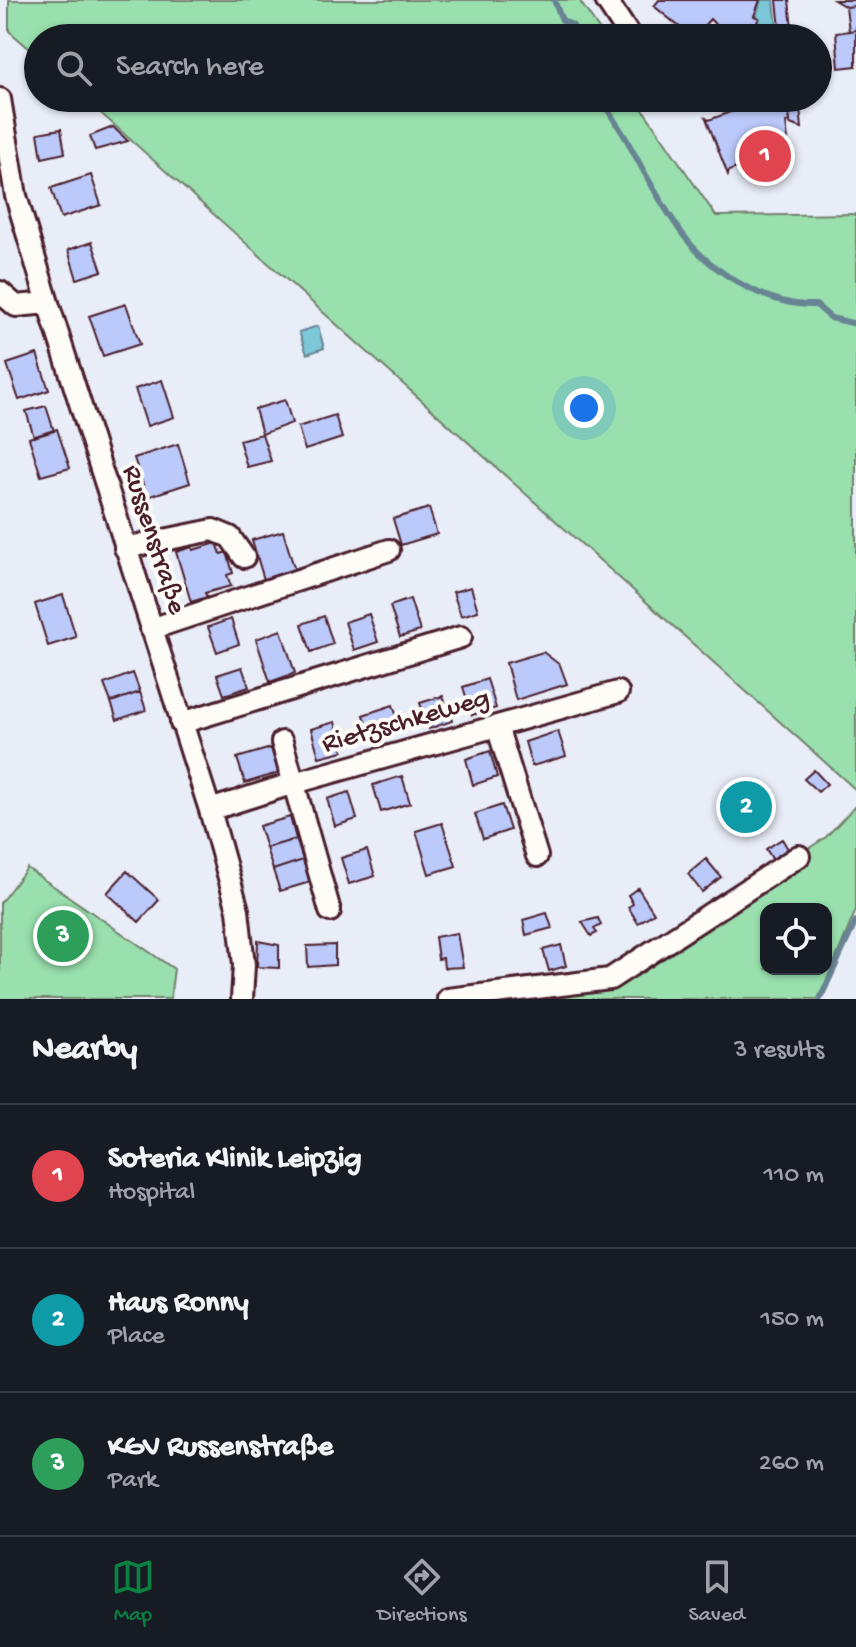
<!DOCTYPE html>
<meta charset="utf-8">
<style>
body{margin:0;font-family:"Gochi Hand",sans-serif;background:#20242c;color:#f1f3f6}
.controls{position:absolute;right:24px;bottom:24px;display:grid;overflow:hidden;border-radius:16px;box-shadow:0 2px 6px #0004}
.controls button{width:72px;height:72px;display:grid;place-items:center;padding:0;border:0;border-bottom:2px solid #363941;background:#171b24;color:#f1f3f6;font:40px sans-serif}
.you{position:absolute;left:584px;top:408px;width:28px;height:28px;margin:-20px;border:6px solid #fff;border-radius:50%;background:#1a73e8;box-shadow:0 0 0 12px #1a73e833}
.badge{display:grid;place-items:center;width:52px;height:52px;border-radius:50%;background:#0b8043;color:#fff;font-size:26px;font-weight:700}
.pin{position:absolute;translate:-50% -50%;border:4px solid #fff;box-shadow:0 2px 8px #0006}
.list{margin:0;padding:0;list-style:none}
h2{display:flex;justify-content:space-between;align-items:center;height:104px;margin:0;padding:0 32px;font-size:34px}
h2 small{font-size:26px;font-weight:400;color:#9ea1a6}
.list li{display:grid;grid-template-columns:52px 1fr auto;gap:24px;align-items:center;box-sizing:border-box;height:144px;padding:0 32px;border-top:2px solid #363941}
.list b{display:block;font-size:30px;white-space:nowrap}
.list p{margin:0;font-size:26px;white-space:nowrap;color:#9ea1a6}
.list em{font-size:26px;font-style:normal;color:#9ea1a6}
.icon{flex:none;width:44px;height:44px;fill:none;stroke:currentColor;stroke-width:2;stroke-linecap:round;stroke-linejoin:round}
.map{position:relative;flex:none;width:856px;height:999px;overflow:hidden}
.search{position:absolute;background:#171b24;box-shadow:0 2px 6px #0004;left:24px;right:24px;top:24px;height:88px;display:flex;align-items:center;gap:20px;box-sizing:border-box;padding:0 28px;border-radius:44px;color:#9ea1a6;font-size:30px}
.sheet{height:536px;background:#171b24}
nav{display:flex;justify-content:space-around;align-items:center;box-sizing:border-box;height:112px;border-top:2px solid #363941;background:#171b24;font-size:22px;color:#9ea1a6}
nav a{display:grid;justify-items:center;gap:4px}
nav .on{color:#0b8043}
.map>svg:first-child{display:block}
</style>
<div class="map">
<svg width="856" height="999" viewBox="0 0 856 999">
<rect width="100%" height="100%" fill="#e9edf8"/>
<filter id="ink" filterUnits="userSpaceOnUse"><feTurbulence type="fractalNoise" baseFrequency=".0125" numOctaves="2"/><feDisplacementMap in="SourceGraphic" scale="16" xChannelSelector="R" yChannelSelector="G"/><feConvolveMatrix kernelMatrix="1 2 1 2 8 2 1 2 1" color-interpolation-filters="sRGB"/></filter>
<g filter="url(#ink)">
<!-- green -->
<path fill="#99e0ae" stroke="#72806c" stroke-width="2" fill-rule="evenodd" d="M 9,0 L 579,0 L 605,38 L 38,38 L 38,56 L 9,31 Z
M 84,98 L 635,98 L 716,216 L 856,214 L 856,790 Z
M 856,805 L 856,910 L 819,999 L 473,999 L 610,979 L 826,837 ZM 766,909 L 826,909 L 826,969 L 766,969 Z
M 27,868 L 174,969 L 170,999 L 0,999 L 0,903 Z"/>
<!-- water -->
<path fill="#7bc8d9" stroke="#678493" stroke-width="2" d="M 761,0 L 774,0 L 778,38 L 752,38 L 760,19 L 756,16 Z
M 318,326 L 324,348 L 307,354 L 299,332 Z"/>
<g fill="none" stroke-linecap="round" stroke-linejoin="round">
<!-- stream -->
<path stroke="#678493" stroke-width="6" d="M 554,0 L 562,20 L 573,26 L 578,38
M 602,98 C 609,116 622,129 630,146 C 646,176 664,209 684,236 C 712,273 769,307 816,305 L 831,318 L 856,324
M 820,999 L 856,921"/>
</g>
<!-- building -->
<path fill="#bbcafb" stroke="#4a1f2b" stroke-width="2" d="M 659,0 L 760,0 L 754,16 L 759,18 L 750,38 L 728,38 L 710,19 L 693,38 L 654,6 Z
M 777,0 L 789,0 L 793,38 L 781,38 Z
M 834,0 L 856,0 L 856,6 L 846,7 Z
M 856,6 L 856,30 L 849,31 L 846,7 Z
M 856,30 L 856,66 L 839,68 L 836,33 Z
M 742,98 L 783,98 L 785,113 L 789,113 L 790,121 L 786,122 L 789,150 L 765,159 L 767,167 L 763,158 L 729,171 L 728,175 L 706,118 L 709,120 L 744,107 L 740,100 Z
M 787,98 L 799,98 L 802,128 L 790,124 Z
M 113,127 L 128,141 L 95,150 L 90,136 Z
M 61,129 L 65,153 L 42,158 L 38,133 Z
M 91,175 L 101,205 L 61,218 L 51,188 Z
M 92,242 L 102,271 L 77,279 L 68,250 Z
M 126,304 L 140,344 L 103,356 L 89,316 Z
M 37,354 L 49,390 L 19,400 L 7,364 Z
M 162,380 L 174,417 L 147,426 L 135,389 Z
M 285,400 L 292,423 L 262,434 L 255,409 Z
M 46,406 L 54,431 L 34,437 L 26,411 Z
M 335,415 L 342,438 L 305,450 L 298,427 Z
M 57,429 L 70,468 L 41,476 L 29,438 Z
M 262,434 L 271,461 L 247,467 L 239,440 Z
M 178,444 L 190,483 L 147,497 L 134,458 Z
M 429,508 L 437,534 L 401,545 L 393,519 Z
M 283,531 L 296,574 L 265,583 L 252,540 Z
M 217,543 L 221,554 L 227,552 L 233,573 L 227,575 L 231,586 L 205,593 L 207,597 L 191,602 L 176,552 L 192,547 L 193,550 Z
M 471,587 L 478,611 L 461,616 L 453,592 Z
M 63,595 L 76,637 L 48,646 L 35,604 Z
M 410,599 L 420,631 L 400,637 L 390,606 Z
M 369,614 L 378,642 L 354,650 L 345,622 Z
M 324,616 L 333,644 L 311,652 L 302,624 Z
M 231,619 L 239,644 L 217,652 L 208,627 Z
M 281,630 L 295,673 L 270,682 L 256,639 Z
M 543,652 L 560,665 L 567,684 L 516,700 L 506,663 Z
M 242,667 L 249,687 L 224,695 L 217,675 Z
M 133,673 L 140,692 L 111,702 L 104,684 Z
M 487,679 L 496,708 L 472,715 L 463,687 Z
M 140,692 L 146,710 L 117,720 L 111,702 Z
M 443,696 L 452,721 L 429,729 L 420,703 Z
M 393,705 L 401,729 L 371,739 L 363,715 Z
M 335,722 L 343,751 L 319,757 L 311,729 Z
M 558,731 L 566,756 L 532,766 L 525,742 Z
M 271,748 L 278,773 L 245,783 L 237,758 Z
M 490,751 L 497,777 L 473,785 L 466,759 Z
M 814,770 L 827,784 L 818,792 L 804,779 Z
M 402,776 L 410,803 L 381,812 L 373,785 Z
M 349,792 L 357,819 L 335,826 L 327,799 Z
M 745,793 L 759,811 L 747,822 L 733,804 Z
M 502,805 L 510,830 L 483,839 L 475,814 Z
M 290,817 L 296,839 L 266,848 L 259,826 Z
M 442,823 L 456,866 L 429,874 L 416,831 Z
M 296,839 L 303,860 L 273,870 L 266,848 Z
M 782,839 L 788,849 L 773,860 L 766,849 Z
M 367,850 L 375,876 L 349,884 L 341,858 Z
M 706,859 L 721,877 L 702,892 L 688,874 Z
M 303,860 L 310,882 L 280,891 L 273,870 Z
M 127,871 L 159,900 L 139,922 L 107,893 Z
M 638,888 L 654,913 L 638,923 L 628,907 L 633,904 L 628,895 Z
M 547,913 L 552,928 L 526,935 L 523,920 Z
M 598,918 L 601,925 L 594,929 L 597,933 L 591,936 L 582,922 Z
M 457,933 L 463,967 L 444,968 L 443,958 L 438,959 L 435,937 Z
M 258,941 L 279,945 L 279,968 L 257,967 Z
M 335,945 L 335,965 L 308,967 L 307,946 Z
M 561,945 L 566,966 L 549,971 L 543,950 Z"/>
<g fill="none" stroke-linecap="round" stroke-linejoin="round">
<defs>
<path id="minor" d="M 606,0 L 631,38
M 0,99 L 16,196 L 48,303 L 210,810 L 238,910 L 244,965 L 242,999
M 0,292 L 16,306 L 48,303
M 125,548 L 213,530 L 230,537 L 244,557
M 151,629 L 389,550
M 181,723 L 461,637
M 497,726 L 537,856
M 282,742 L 330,911
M 210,810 L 294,783 L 618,692
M 448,999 L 610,979 L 799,856"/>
</defs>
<!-- minor casing -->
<use href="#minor" stroke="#4a1f2b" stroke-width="26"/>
<!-- minor -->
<use href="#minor" stroke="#fdfcf7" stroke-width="20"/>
</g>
</g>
<g text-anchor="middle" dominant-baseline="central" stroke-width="8" stroke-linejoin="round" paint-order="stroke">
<!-- street labels -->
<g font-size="28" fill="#4a1f2b" stroke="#fdfcf7">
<text transform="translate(153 540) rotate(72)">Russenstraße</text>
<text transform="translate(406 722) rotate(-16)">Rietzschkeweg</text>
</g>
</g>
</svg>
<div class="controls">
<button><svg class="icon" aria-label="locate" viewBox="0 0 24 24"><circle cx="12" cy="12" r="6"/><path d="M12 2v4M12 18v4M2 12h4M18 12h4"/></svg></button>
</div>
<div class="you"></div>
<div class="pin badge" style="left:765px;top:156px;background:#e0444e">1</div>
<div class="pin badge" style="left:746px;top:807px;background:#0f9aa8">2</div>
<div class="pin badge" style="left:63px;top:936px;background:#2e9e5b">3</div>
<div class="search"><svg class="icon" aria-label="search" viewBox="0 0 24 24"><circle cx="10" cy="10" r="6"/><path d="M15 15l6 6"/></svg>Search here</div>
</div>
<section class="sheet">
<h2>Nearby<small>3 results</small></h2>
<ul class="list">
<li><span class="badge" style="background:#e0444e">1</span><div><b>Soteria Klinik Leipzig</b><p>Hospital</p></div><em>110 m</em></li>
<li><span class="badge" style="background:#0f9aa8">2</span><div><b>Haus Ronny</b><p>Place</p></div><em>150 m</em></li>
<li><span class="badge" style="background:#2e9e5b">3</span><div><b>KGV Russenstraße</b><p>Park</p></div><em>260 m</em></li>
</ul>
</section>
<nav>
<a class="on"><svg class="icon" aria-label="map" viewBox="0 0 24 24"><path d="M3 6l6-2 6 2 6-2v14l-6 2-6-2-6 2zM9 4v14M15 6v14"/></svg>Map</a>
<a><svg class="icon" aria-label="directions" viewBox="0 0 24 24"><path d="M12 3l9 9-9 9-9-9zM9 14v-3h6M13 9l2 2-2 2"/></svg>Directions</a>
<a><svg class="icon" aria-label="saved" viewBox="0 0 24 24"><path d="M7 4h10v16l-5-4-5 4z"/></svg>Saved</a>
</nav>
